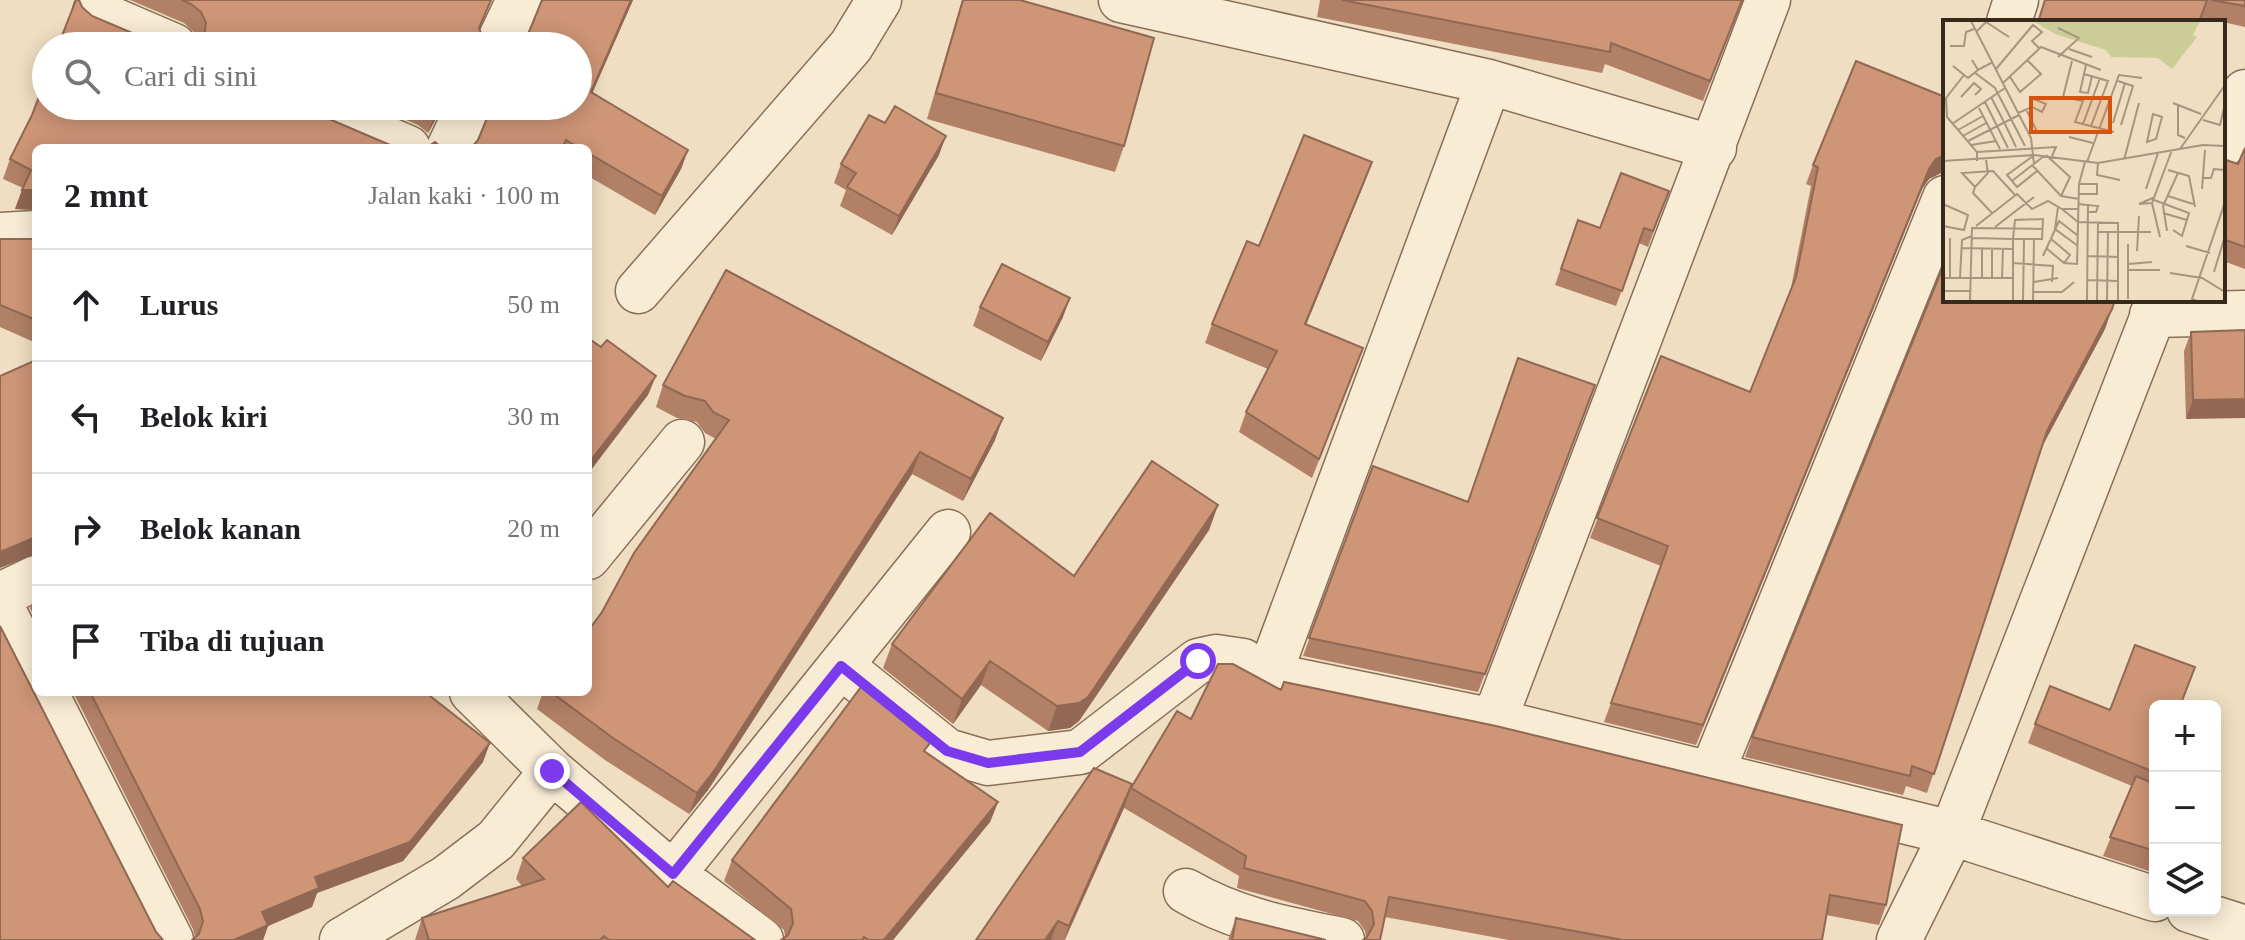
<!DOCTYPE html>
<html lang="id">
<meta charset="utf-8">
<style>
body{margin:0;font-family:"Times New Roman",serif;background:#f6f6f6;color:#202124}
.controls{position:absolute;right:24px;bottom:24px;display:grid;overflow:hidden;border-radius:12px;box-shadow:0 4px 20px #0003}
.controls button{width:72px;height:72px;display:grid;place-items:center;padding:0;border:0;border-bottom:2px solid #e0e0e0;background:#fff;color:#202124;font:40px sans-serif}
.stop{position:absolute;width:24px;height:24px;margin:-18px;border:6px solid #7c3aed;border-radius:50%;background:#fff}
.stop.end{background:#7c3aed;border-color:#fff;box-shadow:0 2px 8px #0008}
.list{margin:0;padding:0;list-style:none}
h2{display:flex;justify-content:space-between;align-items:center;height:104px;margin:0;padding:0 32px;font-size:34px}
h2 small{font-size:26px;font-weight:400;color:#757577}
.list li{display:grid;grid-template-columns:52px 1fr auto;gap:24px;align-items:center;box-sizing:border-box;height:112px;padding:0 32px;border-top:2px solid #e0e0e0}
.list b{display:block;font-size:30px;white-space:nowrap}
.list em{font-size:26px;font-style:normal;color:#757577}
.icon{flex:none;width:44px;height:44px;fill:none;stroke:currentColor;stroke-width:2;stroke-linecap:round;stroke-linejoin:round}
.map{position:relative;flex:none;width:2245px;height:940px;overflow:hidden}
.search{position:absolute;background:#fff;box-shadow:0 4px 20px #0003;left:32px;top:32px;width:560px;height:88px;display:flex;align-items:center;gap:20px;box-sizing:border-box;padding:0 28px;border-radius:44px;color:#757577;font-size:30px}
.panel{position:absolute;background:#fff;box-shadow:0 4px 20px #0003;left:32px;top:144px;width:560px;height:552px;border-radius:12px}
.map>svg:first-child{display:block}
</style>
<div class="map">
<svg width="2245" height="940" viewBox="0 0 2245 940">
<rect width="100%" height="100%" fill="#efdec2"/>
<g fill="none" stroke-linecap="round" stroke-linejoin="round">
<defs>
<path id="minor" d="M 1121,0 L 1489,82 L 1269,675 L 1494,721 L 1952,833 L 2155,899
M 95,12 L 174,46
M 2009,22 L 2016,0
M 497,46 L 519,0
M 1489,82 L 1714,148
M 311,106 L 408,148
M 2223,145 L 2245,92
M 449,148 L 469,106
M 0,235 L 36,233
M 638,291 L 851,46 L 879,0
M 2152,315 L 2245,313
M 588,557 L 682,442
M 0,595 L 36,578
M 0,604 L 36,675
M 841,666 L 947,751 L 988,763 L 1080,752 L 1198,661 L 1216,657 L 1243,661
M 45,692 L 171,940
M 472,692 L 552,771 L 673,874 L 761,940
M 1494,721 L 1768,0
M 1711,775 L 1945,198
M 673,874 L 948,532
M 1186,891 C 1236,920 1286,929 1342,940
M 2189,910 L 2245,928
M 342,940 L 446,878 L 496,840 L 552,771
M 1899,940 L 1952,833 L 2159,300"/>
</defs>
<!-- minor casing -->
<use href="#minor" stroke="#896f59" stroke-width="47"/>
<!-- minor -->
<use href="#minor" stroke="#f9ecd5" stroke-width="44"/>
</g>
<!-- wall -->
<path fill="#b18066" d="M 130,0 L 492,0 L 199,42 L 194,32 L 184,23 Z
M 542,0 L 633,0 L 592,93 L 688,150 L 681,169 L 655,215 L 588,176 L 588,148 L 471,148 L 478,140 L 527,37 Z
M 962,0 L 1020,0 L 1124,146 L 1115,172 L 927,119 Z
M 1320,0 L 1743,0 L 1703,101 L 1605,64 L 1602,73 L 1317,17 Z
M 2045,0 L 2245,0 L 2245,27 L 2223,22 L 2200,19 Z
M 1945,97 L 1945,174 L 1941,173 L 1929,179 L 1922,189 L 1696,745 L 1604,722 L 1661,566 L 1590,538 L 1661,356 L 1750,392 L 1790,293 L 1811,186 L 1806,184 L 1813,165 Z
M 374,106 L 443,106 L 428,133 L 418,125 Z
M 32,115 L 36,148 L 36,210 L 15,209 L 23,188 L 3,179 L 10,159 Z
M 2245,148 L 2245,269 L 2223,261 L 2223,159 L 2238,164 Z
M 939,155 L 892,235 L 840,206 L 846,190 L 834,183 L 841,164 Z
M 1365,181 L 1306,325 L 1363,348 L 1312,478 L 1239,432 L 1246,412 L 1268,369 L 1205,343 L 1212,324 L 1259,246 Z
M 1669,191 L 1648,247 L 1639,243 L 1616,306 L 1555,285 L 1578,220 L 1600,228 Z
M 0,239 L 36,239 L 36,343 L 0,327 Z
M 980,307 L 1063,317 L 1041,361 L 973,326 Z
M 2105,329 L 2042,447 L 1927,793 L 1906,786 L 1903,795 L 1745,757 L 1752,737 Z
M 2245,330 L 2186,419 L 2184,351 L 2191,332 Z
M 663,385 L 995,440 L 963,501 L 912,474 L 708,790 L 689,814 L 605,760 L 537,709 L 543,692 L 588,692 L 602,612 L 716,439 L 705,433 L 697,422 L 677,418 L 656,407 Z
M 1595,385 L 1478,692 L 1303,656 L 1373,466 L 1468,502 Z
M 1218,505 L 1209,530 L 1079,721 L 1070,728 L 1048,731 L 981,685 L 953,724 L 883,668 L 892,644 L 1074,576 Z
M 36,593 L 36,620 L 30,608 Z
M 1281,690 L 1886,905 L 1879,925 L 1826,915 L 1822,940 L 1509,940 L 1385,917 L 1366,938 L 1365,931 L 1358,921 L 1237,888 L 1239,876 L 1124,808 L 1065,940 L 976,940 L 1131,788 L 1191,719 Z
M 73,692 L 425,692 L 483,762 L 403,861 L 317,893 L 312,907 L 268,926 L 263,940 L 192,940 L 195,937 L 193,929 Z
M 2035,724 L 2155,770 L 2150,782 L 2155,784 L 2155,873 L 2103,856 L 2132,786 L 2028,743 Z
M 927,753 L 998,802 L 990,822 L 893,940 L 781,940 L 785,937 L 784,930 L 724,881 L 732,860 Z
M 523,858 L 668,887 L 755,940 L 415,940 L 422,918 L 522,886 L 516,879 Z
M 1236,918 L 1326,940 L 1228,940 Z"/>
<!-- shaded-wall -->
<path fill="#906853" d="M 631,0 L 633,0 L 584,112 L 591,92 Z
M 440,106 L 443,106 L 428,133 L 435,114 Z
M 946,136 L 939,155 L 892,235 L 899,216 Z
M 688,150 L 681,169 L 655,215 L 662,196 Z
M 1945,155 L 1945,174 L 1941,173 L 1929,179 L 1922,189 L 1696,745 L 1929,169 L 1936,159 Z
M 1372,162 L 1365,181 L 1298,344 L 1305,324 Z
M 22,190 L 36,190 L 36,210 L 15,209 Z
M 1070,298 L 1063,317 L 1041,361 L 1048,342 Z
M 2112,309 L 2105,329 L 2040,450 L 2047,431 Z
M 656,376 L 648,395 L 588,474 L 588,464 Z
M 2245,399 L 2245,418 L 2186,419 L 2193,400 Z
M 1003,418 L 995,440 L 963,501 L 971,479 Z
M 920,452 L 912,474 L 708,790 L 689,814 L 697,793 Z
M 1218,505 L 1209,530 L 1079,721 L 1070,728 L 1048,731 L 1057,706 Z
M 36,537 L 36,554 L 0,568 L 0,552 Z
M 990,661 L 981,685 L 953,724 L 962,699 Z
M 490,743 L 483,762 L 403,861 L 317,893 L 312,907 L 268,926 L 263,940 L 234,940 L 262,912 L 315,877 Z
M 1132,784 L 1124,808 L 1064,940 L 1069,926 Z
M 998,802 L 990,822 L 893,940 L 884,940 Z
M 1058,921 L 1051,940 L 1045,940 Z"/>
<!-- building -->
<path fill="#ce9577" stroke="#906853" stroke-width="2" d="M 76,0 L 79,0 L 82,7 L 92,16 L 163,46 L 58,46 Z
M 182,0 L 491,0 L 479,28 L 484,41 L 490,46 L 196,46 L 204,36 L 206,23 L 201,12 L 191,4 Z
M 542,0 L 631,0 L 591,92 L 688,150 L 662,196 L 588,153 L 588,148 L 579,148 L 566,140 L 562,148 L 471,148 L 478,140 L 492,106 L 578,106 L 578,46 L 519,46 L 527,37 Z
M 963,0 L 1020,0 L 1154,38 L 1124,146 L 936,93 Z
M 1342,0 L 1742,0 L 1710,81 L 1611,43 L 1610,52 Z
M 2045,0 L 2207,0 L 2199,22 L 2038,22 Z
M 2211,0 L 2245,0 L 2245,6 Z
M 1856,61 L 1945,97 L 1945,155 L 1936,159 L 1929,169 L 1703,725 L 1611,703 L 1668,546 L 1597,518 L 1661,356 L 1750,392 L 1796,277 L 1818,167 L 1813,165 Z
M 46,78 L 46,106 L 304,106 L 308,110 L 397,148 L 36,148 L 36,190 L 22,190 L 31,170 L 10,159 L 32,115 Z
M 425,106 L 440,106 L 435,114 Z
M 895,106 L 946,136 L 899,216 L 847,187 L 856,173 L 841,164 L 869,115 L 885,123 Z
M 1304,135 L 1372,162 L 1305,324 L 1363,348 L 1319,459 L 1246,412 L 1277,351 L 1212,324 L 1247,241 L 1259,246 Z
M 435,142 L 442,148 L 426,148 Z
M 2245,148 L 2245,247 L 2223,239 L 2223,159 L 2238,164 Z
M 1621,173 L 1669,191 L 1653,231 L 1644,228 L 1622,291 L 1561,269 L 1578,220 L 1600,228 Z
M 0,239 L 36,239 L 36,320 L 0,305 Z
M 1945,262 L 1945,300 L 2115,300 L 2112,309 L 2047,431 L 1934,774 L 1912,766 L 1910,776 L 1752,737 Z
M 1002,264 L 1070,298 L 1048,342 L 980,307 Z
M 726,270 L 1003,418 L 971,479 L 920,452 L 716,768 L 697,793 L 613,738 L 551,692 L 588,692 L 588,631 L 602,612 L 634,553 L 729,420 L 713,412 L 705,401 L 685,396 L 663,385 Z
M 2245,330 L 2245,399 L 2193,400 L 2191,332 Z
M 588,338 L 601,347 L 607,340 L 656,376 L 588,464 Z
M 1518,358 L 1595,385 L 1485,674 L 1309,638 L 1373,466 L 1468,502 Z
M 36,360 L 36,537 L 0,552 L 0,376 Z
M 1152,461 L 1218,505 L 1088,697 L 1079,703 L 1057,706 L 990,661 L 962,699 L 892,644 L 990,513 L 1074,576 Z
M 0,626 L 156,932 L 163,940 L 0,940 Z
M 2135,645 L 2195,667 L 2180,706 L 2155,706 L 2155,769 L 2154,772 L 2035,724 L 2050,686 L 2110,710 Z
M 1218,664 L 1233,664 L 1281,690 L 1284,682 L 1496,726 L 1902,825 L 1886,905 L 1830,895 L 1822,940 L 1623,940 L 1389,897 L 1380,940 L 1363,940 L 1367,937 L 1374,924 L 1372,911 L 1365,901 L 1244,868 L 1246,856 L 1131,788 L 1177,711 L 1191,719 Z
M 861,687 L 930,743 L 924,751 L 998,802 L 884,940 L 869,940 L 864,937 L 862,940 L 781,940 L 788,935 L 793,923 L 791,909 L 732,860 Z
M 90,692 L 425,692 L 490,743 L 410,842 L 315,877 L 319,888 L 262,912 L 268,925 L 234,940 L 192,940 L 199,934 L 203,921 L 200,909 Z
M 1094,768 L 1132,784 L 1069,926 L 1058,921 L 1045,940 L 976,940 Z
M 2136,776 L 2155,784 L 2155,851 L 2110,837 Z
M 581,802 L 668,887 L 673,881 L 755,940 L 609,940 L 604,936 L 600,940 L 429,940 L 422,918 L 544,879 L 523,858 Z
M 1236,918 L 1326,940 L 1232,940 Z"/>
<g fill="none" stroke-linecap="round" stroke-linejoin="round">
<!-- route -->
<path stroke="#7c3aed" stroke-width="10" d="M 552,771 L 673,874 L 841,666 L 947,751 L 988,763 L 1080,752 L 1198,661"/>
</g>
<!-- overview -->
<g transform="translate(1943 20)">
<rect width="282" height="282" fill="#efdec2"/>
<path d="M 90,1 L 257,1 L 250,15 L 254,17 L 229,49 L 215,38 L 168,37 L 163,30 L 112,14 Z" fill="#cacd96"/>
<path fill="none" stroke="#a69680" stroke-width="2" d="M 28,1 L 88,118 L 91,144M 33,12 L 43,2 L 66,17M 7,26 L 21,26 L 23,12 L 31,9M 126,29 L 149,37M 115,37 L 136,18 L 115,8M 29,40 L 35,50 L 50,42M 129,41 L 120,77 L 140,81 L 132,102 L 171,112M 143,45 L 137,72 L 145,73 L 149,56M 10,46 L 25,58 L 35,50M 53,49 L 90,5 L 99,12 L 89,21 L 96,28M 31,52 L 52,68 L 82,126M 141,54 L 165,61 L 148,106M 21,55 L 3,78 L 4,97 L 34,132 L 34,141M 67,57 L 77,72 L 98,54 L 84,40M 175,61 L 190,66 L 178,105M 60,63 L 98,27 L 158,50M 18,77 L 31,63 L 38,69 L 32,75M 48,77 L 61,102M 42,82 L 65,128M 230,83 L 258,94M 235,84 L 235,115 L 242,118M 36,88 L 57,129M 83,89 L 95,114M 75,93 L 89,87 L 99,92 L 103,84 L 91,79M 210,94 L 219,97 L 213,119 L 204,122 ZM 260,100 L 277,105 L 281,88M 61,102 L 73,127M 170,103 L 182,63M 9,104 L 62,68M 140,104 L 157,58M 15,110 L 40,96M 20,116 L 43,103M 126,117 L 150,123M 25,121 L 76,95M 28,125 L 53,121M 237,129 L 282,65M 34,132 L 113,127 L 109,136M 103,135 L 127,157 L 118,176M 90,136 L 64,155 L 74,167 L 94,151M 181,140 L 196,83M 0,141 L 91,135 L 155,143 L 260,125 L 282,126M 144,142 L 176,55 L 199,58M 155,143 L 154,155 L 177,160M 89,145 L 118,176 L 136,179M 225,150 L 246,156 L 252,187M 260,158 L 268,158 L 271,149 L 282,150M 69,161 L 101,136M 32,167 L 19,153 L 50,151 L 72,175M 32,167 L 30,173 L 49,193M 32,167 L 45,153 L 43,140M 203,169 L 215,133M 259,169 L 262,130M 136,174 L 154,174 L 154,164 L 136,164M 225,176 L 250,184M 211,180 L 246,193 L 239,216 L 230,210M 209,183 L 196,184 L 212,177M 0,184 L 25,195 L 21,210 L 0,206M 135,184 L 155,186 L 153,192 L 145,192M 115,187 L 112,209 L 135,226M 119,189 L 135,202 L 175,203 L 175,281M 220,193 L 244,200M 33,206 L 74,174 L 89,189 L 105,181 L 119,189 L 135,189M 52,207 L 91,177M 224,211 L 220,186 L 235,153M 155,212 L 208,212M 217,217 L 209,183 L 229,130M 29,218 L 70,219 L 99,219 L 100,199 L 72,200 L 70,219 L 70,281M 243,226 L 267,233M 18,228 L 70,229M 103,228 L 121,243 L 127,235 L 107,218M 49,229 L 49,258M 194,231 L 196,196M 100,236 L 116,201 L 134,215M 144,236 L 175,237M 70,243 L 110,246 L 109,262M 121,243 L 134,244 L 136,164 L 142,142M 185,244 L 209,242M 185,250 L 217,250M 271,252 L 282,216M 227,253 L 259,258 L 282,272M 0,258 L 70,258M 17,258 L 19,220 L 29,216M 39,258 L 39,228M 59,258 L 60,229M 7,259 L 7,218M 144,260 L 174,261M 91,262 L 115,258M 0,271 L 28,271M 90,272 L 119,272 L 131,262M 185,279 L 185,224M 27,281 L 29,208 L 100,209M 80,281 L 81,219M 90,281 L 91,219M 144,281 L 145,184M 154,281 L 155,202M 164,281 L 165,212M 254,281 L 249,279 L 282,182"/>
<path fill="#d6540e" fill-opacity="0.15" stroke="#d6540e" stroke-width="4" d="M 88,78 L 167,78 L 167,112 L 88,112 Z"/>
<rect width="282" height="282" fill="none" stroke="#38291d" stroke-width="4"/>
</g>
</svg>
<div class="controls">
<button>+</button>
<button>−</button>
<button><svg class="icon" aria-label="layers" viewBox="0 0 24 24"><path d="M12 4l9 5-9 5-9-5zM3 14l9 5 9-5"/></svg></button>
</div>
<div class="stop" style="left:1198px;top:661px"></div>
<div class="stop end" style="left:552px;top:771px"></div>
<div class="search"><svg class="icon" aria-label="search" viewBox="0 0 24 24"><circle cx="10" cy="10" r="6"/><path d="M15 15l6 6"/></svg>Cari di sini</div>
<section class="panel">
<h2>2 mnt<small>Jalan kaki · 100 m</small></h2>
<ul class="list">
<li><svg class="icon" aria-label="ahead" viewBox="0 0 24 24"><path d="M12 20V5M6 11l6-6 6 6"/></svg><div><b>Lurus</b></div><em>50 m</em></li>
<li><svg class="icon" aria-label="left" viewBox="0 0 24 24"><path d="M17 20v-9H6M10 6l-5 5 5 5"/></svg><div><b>Belok kiri</b></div><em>30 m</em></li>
<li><svg class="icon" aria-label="right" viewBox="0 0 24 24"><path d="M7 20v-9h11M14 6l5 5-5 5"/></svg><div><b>Belok kanan</b></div><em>20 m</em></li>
<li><svg class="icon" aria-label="arrive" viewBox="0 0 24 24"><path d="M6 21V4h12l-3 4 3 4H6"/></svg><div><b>Tiba di tujuan</b></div></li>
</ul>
</section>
</div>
